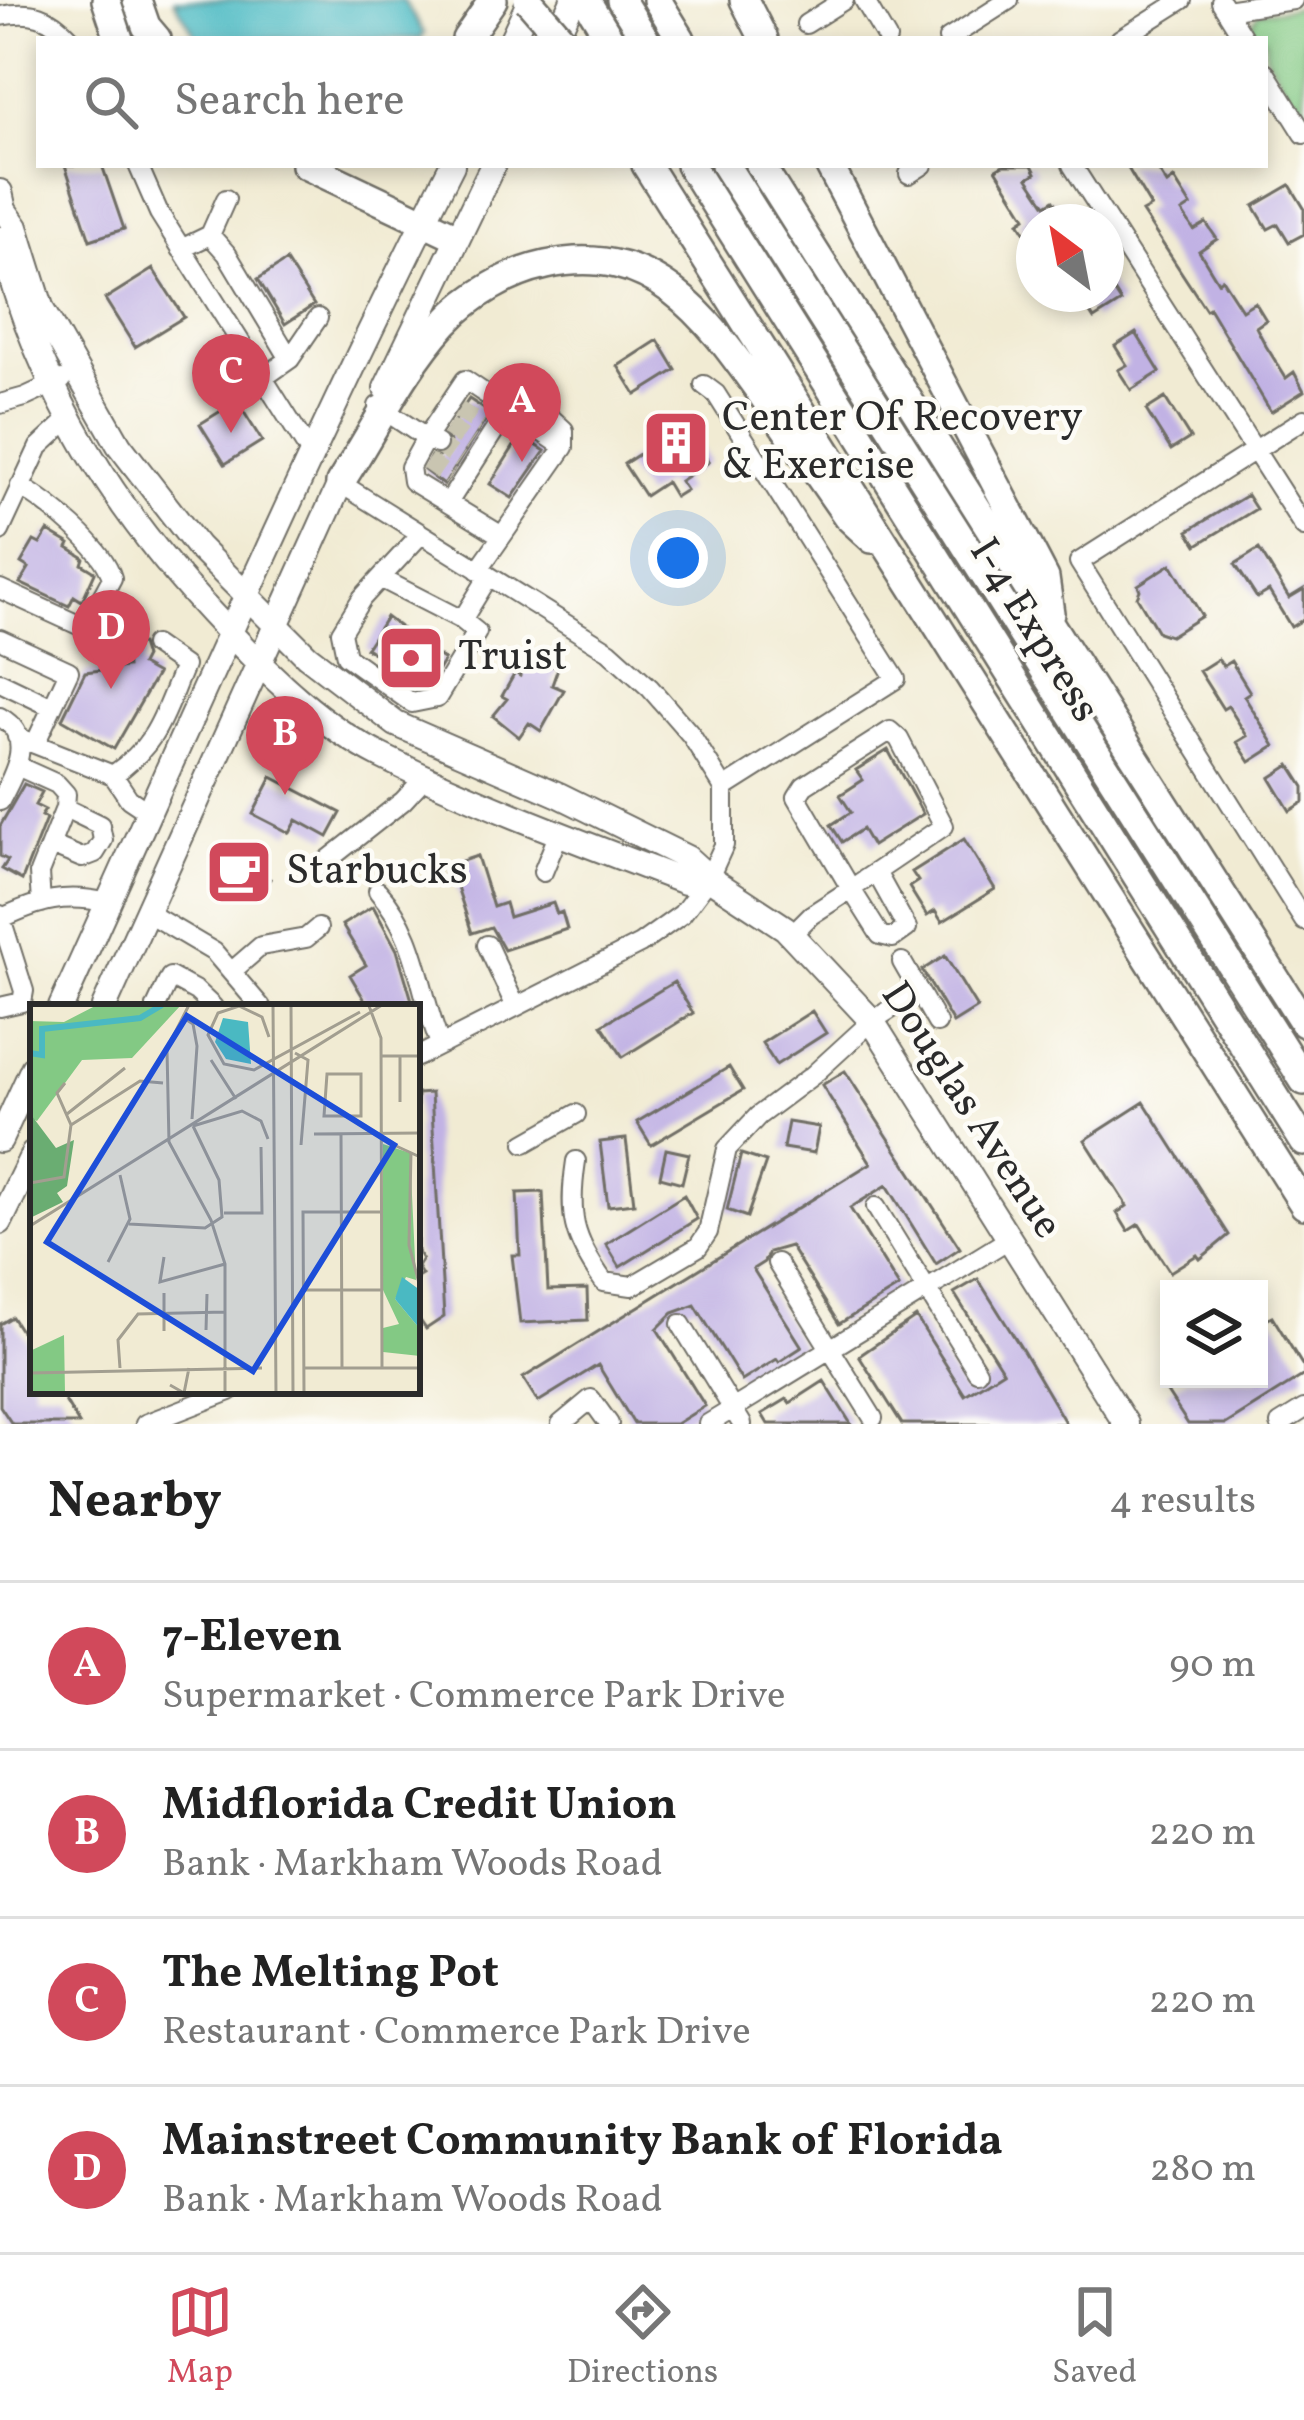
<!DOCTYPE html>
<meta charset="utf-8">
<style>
body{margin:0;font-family:Vollkorn,serif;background:#f6f6f6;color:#222}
.controls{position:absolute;right:36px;bottom:36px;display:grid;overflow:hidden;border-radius:0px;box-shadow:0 6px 18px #0003}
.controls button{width:108px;height:108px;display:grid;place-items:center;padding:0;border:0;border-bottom:3px solid #e0e0e0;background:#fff;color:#222;font:60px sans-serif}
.compass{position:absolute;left:1016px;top:204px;width:108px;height:108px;border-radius:50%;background:#fff;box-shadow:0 6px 18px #0003;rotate:328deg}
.you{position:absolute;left:678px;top:558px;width:42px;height:42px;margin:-30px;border:9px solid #fff;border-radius:50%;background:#1a73e8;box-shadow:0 0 0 18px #1a73e833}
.badge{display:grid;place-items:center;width:78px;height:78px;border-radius:50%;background:#d1495b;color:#fff;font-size:39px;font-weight:700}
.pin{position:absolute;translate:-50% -99px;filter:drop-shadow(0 3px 6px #0008)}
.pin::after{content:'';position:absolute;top:63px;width:42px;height:36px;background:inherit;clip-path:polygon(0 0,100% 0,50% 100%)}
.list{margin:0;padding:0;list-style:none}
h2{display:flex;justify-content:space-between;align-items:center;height:156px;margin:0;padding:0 48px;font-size:51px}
h2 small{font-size:39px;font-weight:400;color:#767676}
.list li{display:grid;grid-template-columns:78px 1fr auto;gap:36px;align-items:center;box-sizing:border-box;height:168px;padding:0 48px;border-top:3px solid #e0e0e0}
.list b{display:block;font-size:45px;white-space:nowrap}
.list p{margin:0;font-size:39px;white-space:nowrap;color:#767676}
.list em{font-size:39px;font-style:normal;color:#767676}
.icon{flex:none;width:66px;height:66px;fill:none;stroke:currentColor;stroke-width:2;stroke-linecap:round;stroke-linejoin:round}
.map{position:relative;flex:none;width:1304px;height:1424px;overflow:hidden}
.search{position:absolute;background:#fff;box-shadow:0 6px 18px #0003;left:36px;right:36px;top:36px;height:132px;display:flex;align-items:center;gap:30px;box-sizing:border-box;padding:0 42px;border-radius:0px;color:#767676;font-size:45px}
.sheet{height:828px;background:#fff}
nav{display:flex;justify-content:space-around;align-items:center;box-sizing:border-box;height:168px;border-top:3px solid #e0e0e0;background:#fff;font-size:33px;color:#767676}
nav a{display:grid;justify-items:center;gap:6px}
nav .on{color:#d1495b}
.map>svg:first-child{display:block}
</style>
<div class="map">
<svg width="1304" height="1424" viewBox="0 0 1304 1424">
<rect width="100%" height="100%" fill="#fdfcf7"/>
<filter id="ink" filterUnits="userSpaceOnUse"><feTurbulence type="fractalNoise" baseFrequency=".00833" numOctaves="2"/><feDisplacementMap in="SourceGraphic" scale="24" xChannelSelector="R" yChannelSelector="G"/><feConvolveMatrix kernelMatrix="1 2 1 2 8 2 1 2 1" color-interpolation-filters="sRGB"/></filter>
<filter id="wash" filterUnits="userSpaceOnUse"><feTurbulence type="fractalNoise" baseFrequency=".004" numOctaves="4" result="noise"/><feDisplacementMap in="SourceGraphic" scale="48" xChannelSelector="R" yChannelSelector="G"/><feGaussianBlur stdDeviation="2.7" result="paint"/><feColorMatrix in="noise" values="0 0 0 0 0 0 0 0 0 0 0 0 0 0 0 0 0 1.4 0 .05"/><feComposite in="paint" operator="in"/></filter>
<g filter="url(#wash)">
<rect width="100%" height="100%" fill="#f1ebd3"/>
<!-- green -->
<path fill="#83c984" stroke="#577a58" stroke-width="3" d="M 1304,6 L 1304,116 L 1265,55 L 1265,39 L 1255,39 L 1250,28 L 1258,13 Z"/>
<!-- water -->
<path fill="#4ab9c2" stroke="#3a7276" stroke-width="3" d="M 174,0 L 403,0 L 424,33 L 421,39 L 198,39 Z"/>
<g id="blocks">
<!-- building -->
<path fill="#c1b2e4" d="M 65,165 L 102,165 L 124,229 L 90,240 Z
M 1003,165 L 1032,165 L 1036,173 L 1028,178 L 1046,205 L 1054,200 L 1068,222 L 1034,222 L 1034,246 L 1019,222 L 1026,217 L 996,169 Z
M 1126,165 L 1155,165 L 1167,184 L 1174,179 L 1191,206 L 1182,212 L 1194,230 L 1206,223 L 1217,239 L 1199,251 L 1218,282 L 1222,279 L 1242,310 L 1255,302 L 1266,320 L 1256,327 L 1266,346 L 1286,378 L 1294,372 L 1304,391 L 1271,412 L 1209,308 L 1206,310 L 1142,212 L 1151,207 Z
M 1290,185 L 1304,208 L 1304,234 L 1289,242 L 1278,224 L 1268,229 L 1254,206 Z
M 286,261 L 314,305 L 285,324 L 258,279 Z
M 153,269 L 184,317 L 135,347 L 105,299 Z
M 1106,278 L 1121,302 L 1094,319 L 1078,294 L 1106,294 Z
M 1136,333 L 1160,372 L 1131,390 L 1118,370 L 1127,365 L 1115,346 Z
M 658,340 L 676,370 L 636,395 L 618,366 Z
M 1165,398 L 1190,438 L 1171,450 L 1146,410 Z
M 469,399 L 490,413 L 444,485 L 424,470 L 431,456 L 438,457 L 448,451 L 450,442 L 445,434 Z
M 237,401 L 262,441 L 225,464 L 200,424 Z
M 685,424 L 709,462 L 680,481 L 686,490 L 675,497 L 666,482 L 645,496 L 624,464 Z
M 521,435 L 545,451 L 512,498 L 490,484 Z
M 1247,495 L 1256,509 L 1197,545 L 1188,531 Z
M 48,531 L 70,544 L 68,548 L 84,558 L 82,564 L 95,572 L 82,601 L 74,596 L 69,606 L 20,583 L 29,568 L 21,563 L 34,541 L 40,544 Z
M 1259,549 L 1289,598 L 1304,589 L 1304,619 L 1291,627 L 1269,591 L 1257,598 L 1235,564 Z
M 1171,564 L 1202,616 L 1170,636 L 1158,632 L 1137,597 L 1140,590 L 1138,585 Z
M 386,617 L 444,660 L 435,675 L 418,663 L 405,682 L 393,673 L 397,668 L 366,648 Z
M 141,644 L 145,657 L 141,665 L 157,674 L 114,749 L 62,719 L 85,672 L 127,667 L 125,645 Z
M 529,656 L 558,668 L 552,685 L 564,690 L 541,731 L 529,723 L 519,737 L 493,716 L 507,699 L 502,696 L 515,673 L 520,676 Z
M 1218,659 L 1223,666 L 1231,661 L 1250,692 L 1244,696 L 1275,746 L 1250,762 L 1237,742 L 1247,736 L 1228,706 L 1223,709 L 1199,671 Z
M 888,750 L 923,814 L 872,846 L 862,829 L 842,842 L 831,825 L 851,812 L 840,795 L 863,780 L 856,770 Z
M 1290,765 L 1304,787 L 1304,802 L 1290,811 L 1270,778 Z
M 272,777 L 341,813 L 328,837 L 297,820 L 290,833 L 253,814 Z
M 24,784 L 42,792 L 35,805 L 45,810 L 41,816 L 46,819 L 22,880 L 2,869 L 8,860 L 0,856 L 0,826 Z
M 964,839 L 995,889 L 942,922 L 935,911 L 927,916 L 909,887 L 918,881 L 912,872 Z
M 477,856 L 493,907 L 505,903 L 509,917 L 553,903 L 557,914 L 562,912 L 567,929 L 504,950 L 491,927 L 472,933 L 450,865 Z
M 230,860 L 270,879 L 263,893 L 221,878 Z
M 373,906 L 397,950 L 414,1007 L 369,1007 L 350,975 L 366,965 L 342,925 Z
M 945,956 L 977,1008 L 953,1023 L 922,970 Z
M 674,982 L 693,1013 L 623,1057 L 602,1025 Z
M 812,1011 L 826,1033 L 776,1065 L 762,1043 Z
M 729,1067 L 743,1090 L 651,1145 L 637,1122 Z
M 845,1071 L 960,1248 L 936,1264 L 887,1185 L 850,1208 L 899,1287 L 839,1324 L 790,1246 L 769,1252 L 764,1262 L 753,1269 L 802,1347 L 779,1362 L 777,1359 L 742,1381 L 695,1305 L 673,1313 L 657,1329 L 705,1406 L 676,1424 L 634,1424 L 598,1365 L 538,1402 L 523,1378 L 871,1163 L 822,1085 Z
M 431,1093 L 444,1317 L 426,1329 L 417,1316 L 417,1278 L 422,1275 L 417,1267 L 422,1259 L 417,1251 L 417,1094 Z
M 1144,1102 L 1229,1235 L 1200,1259 L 1197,1255 L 1170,1272 L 1139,1224 L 1128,1231 L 1117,1213 L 1127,1206 L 1085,1140 Z
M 788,1122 L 819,1127 L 814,1153 L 783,1148 Z
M 626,1139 L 634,1203 L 608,1206 L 600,1142 Z
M 666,1149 L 689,1154 L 682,1183 L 660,1177 Z
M 741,1154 L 766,1162 L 747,1217 L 727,1210 Z
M 543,1192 L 548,1290 L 587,1289 L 588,1320 L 520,1323 L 512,1255 L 520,1255 L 517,1193 Z
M 684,1195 L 697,1219 L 620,1267 L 606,1244 Z
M 978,1279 L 1023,1351 L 1066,1424 L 902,1424 L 859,1356 L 916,1317 L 965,1395 L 1003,1371 L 954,1293 Z
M 1272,1316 L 1304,1368 L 1304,1375 L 1226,1424 L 1188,1424 L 1167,1392 L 1188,1379 L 1259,1379 L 1259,1323 Z
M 12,1317 L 33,1350 L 33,1391 L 59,1391 L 79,1424 L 12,1424 L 0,1406 L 0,1324 Z
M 824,1381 L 851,1424 L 768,1424 L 762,1414 L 787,1399 L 790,1403 Z"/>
</g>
</g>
<g filter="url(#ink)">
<use href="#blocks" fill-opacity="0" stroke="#706e66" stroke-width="3"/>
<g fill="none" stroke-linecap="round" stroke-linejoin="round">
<!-- minor-tunnel -->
<path stroke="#c9c5b1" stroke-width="18" stroke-dasharray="18 9" stroke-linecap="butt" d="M 521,400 L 550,417
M 458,410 L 482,425
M 448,427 L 471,443
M 437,444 L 460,460
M 427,461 L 450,477"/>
<defs>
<path id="minor" d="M 864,0 L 887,39
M 1221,2 L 1244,39
M 1226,10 L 1293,0
M 0,16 C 32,10 49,15 71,39
M 806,24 L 844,0
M 948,39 L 1009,0
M 1120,39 L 1182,0
M 1265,72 L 1304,134
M 138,165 L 159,213 L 311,454
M 1072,165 L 1304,527
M 909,174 L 923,165
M 210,235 L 227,254 L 290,359
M 181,249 L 210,235 L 226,199
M 263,378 L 290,359 L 318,318
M 704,385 L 716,394 L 896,679 L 724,788
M 0,404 L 25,397 L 62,380
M 378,406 L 426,438 L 410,467 L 412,481 L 502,536 L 478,570
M 550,417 L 564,430 L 564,447
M 1304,419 L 1079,562 L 1304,921
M 437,444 L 426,438 L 465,380 L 564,447 L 502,536
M 340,483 L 609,651 L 650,688 L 691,735 L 724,788 L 724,845 L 709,878 L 682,914 L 640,944 L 417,1057
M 448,503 L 509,408
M 0,531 L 39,447 L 68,420
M 382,579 L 462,620 L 477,632 L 437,698 L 412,703 L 346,656 L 341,632 L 362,598 L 421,534
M 0,589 L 85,628 L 112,578 C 103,546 49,504 20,486
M 462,620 L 489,576
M 0,639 L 69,671 L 35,744
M 0,682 L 52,707
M 0,717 C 36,737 14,774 0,801
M 17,737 L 113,775 C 159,743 163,715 184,666 L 154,645
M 17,766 L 57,784 L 66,794 L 65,808 L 39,873 L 41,903
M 113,775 L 129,799 L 150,813
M 51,845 L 82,858 L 95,853 L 103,840 L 100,825 L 65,808
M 314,871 L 403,801 L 427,775
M 543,872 L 559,833
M 378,891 C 418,935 419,991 440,1044
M 148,913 L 214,952 L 261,1007
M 0,915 L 24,991 L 22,1002 L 0,1007
M 0,919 C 40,900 65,893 109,903
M 791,935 L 811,915 L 851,889 L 880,935 L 893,938 L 907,928 L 876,872 L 851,889 L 797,797 L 804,786 L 890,731 L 899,739 L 944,826 L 876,872
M 487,945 L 515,1005
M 902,962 L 937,1023
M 231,972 L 261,946 L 306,938 L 318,928
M 156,1007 L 170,977 L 196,991 L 213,1007
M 525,1143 L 576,1114
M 576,1161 C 568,1215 572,1237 604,1282 L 632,1286 L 698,1247 L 708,1232 L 727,1149 L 758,1116 L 813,1075 L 872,1021 L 918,992
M 876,1207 L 977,1371
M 777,1263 L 873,1418
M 681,1324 L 742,1424
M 145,1424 L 230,1391
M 561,1424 L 591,1399 L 609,1424
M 708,1424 L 1009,1239
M 1280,1424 L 1304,1409"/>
<path id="major" d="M 512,39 L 530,0
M 555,39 L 573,0
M 0,192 L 4,210 L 16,227 L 42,310 L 119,445 L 198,547 L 307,656 L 396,724 L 559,795 L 687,858 L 709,878 L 785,928 L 872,1021 L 1126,1424
M 0,239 C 41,395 115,513 226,629 C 270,676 323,727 381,756 C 479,805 583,843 685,882 L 709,878
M 386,388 L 493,165
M 61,1007 C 189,725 312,441 452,165
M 104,1007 L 347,468
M 0,1140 L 33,1068
M 0,1222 L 33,1154"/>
<path id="highway" d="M 106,0 L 119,39
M 137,0 L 146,26 L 157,39
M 586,0 L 610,39
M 621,0 L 645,39
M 657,0 L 681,39
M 744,0 L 764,39
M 466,39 L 493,0
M 305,165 L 455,236
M 646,165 L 1304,1205
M 690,165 L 1304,1142
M 725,165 L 1304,1081
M 760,165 C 939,452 1123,737 1304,1023
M 829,165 L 1045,578 L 1050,613
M 340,483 C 374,431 403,369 445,323 C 471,295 509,273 546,265 C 655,241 708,319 763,396 C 791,436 819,476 847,516 L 872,539"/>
</defs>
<!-- minor casing -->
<use href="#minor" stroke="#706e66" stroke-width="22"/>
<!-- major casing -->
<use href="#major" stroke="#706e66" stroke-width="28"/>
<!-- highway casing -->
<use href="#highway" stroke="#706e66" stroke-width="32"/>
<!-- minor -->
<use href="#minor" stroke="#fff" stroke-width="18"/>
<!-- major -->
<use href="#major" stroke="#fff" stroke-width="24"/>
<!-- highway -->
<use href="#highway" stroke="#fff" stroke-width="27"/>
<defs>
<path id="highway-bridge" d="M 528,0 L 562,39"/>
</defs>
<!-- highway-bridge casing -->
<use href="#highway-bridge" stroke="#706e66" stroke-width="32" stroke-linecap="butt"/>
<!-- highway-bridge -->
<use href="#highway-bridge" stroke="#fff" stroke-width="27"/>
</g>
</g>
<!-- icons -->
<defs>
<symbol id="building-square" viewBox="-11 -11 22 22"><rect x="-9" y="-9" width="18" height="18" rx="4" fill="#d1495b" stroke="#fdfcf7"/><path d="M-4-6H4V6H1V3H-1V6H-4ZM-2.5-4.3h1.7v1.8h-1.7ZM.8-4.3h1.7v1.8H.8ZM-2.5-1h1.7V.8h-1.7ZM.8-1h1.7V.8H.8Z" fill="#fff"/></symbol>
<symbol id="bank-square" viewBox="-11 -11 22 22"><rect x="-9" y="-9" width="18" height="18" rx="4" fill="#d1495b" stroke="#fdfcf7"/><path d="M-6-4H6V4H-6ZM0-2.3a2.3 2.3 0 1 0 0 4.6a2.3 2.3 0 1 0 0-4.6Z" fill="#fff"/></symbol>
<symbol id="cafe-square" viewBox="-11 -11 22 22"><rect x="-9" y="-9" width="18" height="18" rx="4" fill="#d1495b" stroke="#fdfcf7"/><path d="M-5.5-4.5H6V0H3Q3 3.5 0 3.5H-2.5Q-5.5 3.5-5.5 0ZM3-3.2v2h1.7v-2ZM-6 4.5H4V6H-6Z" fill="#fff"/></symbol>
</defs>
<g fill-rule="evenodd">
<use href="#building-square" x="638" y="405" width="76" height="76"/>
<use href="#bank-square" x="373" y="620" width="76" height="76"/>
<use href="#cafe-square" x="201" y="834" width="76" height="76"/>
</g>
<g text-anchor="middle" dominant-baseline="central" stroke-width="9" stroke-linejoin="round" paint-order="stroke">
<!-- poi labels -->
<g font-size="42" fill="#2b2b2b" stroke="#fdfcf7" text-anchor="start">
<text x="722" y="419">Center Of Recovery<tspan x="722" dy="48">&amp; Exercise</tspan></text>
<text x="458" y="658">Truist</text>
<text x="286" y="872">Starbucks</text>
</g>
<!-- street labels -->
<g font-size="42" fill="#2b2b2b" stroke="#fdfcf7">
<text transform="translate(1033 631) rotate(58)">I-4 Express</text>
<text transform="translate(970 1111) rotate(57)">Douglas Avenue</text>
</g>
</g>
<!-- overview -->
<g transform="translate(30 1004)">
<rect width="390" height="390" fill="#f1ebd3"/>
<path d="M 67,1 L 151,1 L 102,54 L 52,56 L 7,117 L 0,114 L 0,17 L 34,18 ZM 353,140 L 380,149 L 386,276 L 376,273 L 365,295 L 390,325 L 390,352 L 353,348 L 353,324 L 369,320 L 353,286 ZM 34,331 L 35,389 L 0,389 L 0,347 Z" fill="#83c984"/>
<path d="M 2,112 L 26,144 L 44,136 L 37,182 L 27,189 L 33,198 L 0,214 Z" fill="#6aad72"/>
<path d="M 193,14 L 218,18 L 221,60 L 196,55 L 185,38 ZM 372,273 L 390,286 L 390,325 L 365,295 Z" fill="#4ab9c2"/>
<path fill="none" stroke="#4ab9c2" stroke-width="6" d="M 0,49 L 12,51 L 12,25 L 110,14 L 132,1"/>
<path fill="none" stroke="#a29e90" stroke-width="3" d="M 243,1 L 246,389M 261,1 L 263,389M 339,2 L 351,34 L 352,364M 152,13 L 163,20 L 167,42 L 162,115M 239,33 L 232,13 L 209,2 L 188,9 L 178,31 L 194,60 L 224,66 L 330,8M 137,46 L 139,138 L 181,216 L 195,260 L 195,389M 265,49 L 278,56 L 271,141M 133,52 L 159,1M 350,52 L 390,52M 370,52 L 370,98M 390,52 L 390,122M 181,56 L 206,95M 297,70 L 331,70 L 331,112 L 294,112 ZM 37,110 L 95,64M 41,121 L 110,77 L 133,79M 163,122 L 212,107 L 231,117 L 238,135M 311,129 L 312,365M 284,130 L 390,129M 351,135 L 390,153M 381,148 L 379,241 L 390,283M 0,179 L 34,173 L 41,121 L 27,89 L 35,79M 194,209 L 232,209 L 231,143M 99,220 L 175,224 L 192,213 L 189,176 L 163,122M 0,222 L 352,1M 134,253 L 130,278 L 195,260M 78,258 L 100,215 L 90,171M 273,286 L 351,286M 176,326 L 177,290M 134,327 L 134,289M 90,364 L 88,336 L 108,310 L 195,308M 273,364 L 390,364M 0,369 L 232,364M 140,381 L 154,389 L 159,364M 274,389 L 273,208 L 351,208"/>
<path fill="#1d4ed8" fill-opacity="0.15" stroke="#1d4ed8" stroke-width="6" d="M 157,12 L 364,141 L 223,367 L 17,238 Z"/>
<rect width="390" height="390" fill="none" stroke="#2b2b2b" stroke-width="6"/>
</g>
</svg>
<div class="controls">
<button><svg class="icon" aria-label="layers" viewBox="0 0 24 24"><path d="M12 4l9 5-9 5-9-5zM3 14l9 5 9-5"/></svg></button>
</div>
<svg class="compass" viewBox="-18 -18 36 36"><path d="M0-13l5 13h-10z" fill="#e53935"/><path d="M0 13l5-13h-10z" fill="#767676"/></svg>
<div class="you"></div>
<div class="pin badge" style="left:522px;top:462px">A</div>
<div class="pin badge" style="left:285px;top:795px">B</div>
<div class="pin badge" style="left:231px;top:433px">C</div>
<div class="pin badge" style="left:111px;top:689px">D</div>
<div class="search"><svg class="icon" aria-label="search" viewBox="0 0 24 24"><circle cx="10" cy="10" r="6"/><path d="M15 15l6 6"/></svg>Search here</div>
</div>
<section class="sheet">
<h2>Nearby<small>4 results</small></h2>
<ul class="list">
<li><span class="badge">A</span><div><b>7-Eleven</b><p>Supermarket · Commerce Park Drive</p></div><em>90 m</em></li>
<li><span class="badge">B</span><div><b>Midflorida Credit Union</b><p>Bank · Markham Woods Road</p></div><em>220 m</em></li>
<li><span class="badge">C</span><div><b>The Melting Pot</b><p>Restaurant · Commerce Park Drive</p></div><em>220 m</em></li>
<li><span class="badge">D</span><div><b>Mainstreet Community Bank of Florida</b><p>Bank · Markham Woods Road</p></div><em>280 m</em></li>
</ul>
</section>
<nav>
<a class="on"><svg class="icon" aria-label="map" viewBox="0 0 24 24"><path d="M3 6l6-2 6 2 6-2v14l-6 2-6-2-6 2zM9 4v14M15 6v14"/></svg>Map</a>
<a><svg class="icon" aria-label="directions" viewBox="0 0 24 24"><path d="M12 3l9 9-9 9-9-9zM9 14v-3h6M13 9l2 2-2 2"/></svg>Directions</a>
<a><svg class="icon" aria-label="saved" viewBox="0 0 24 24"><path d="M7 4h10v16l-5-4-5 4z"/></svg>Saved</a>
</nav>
